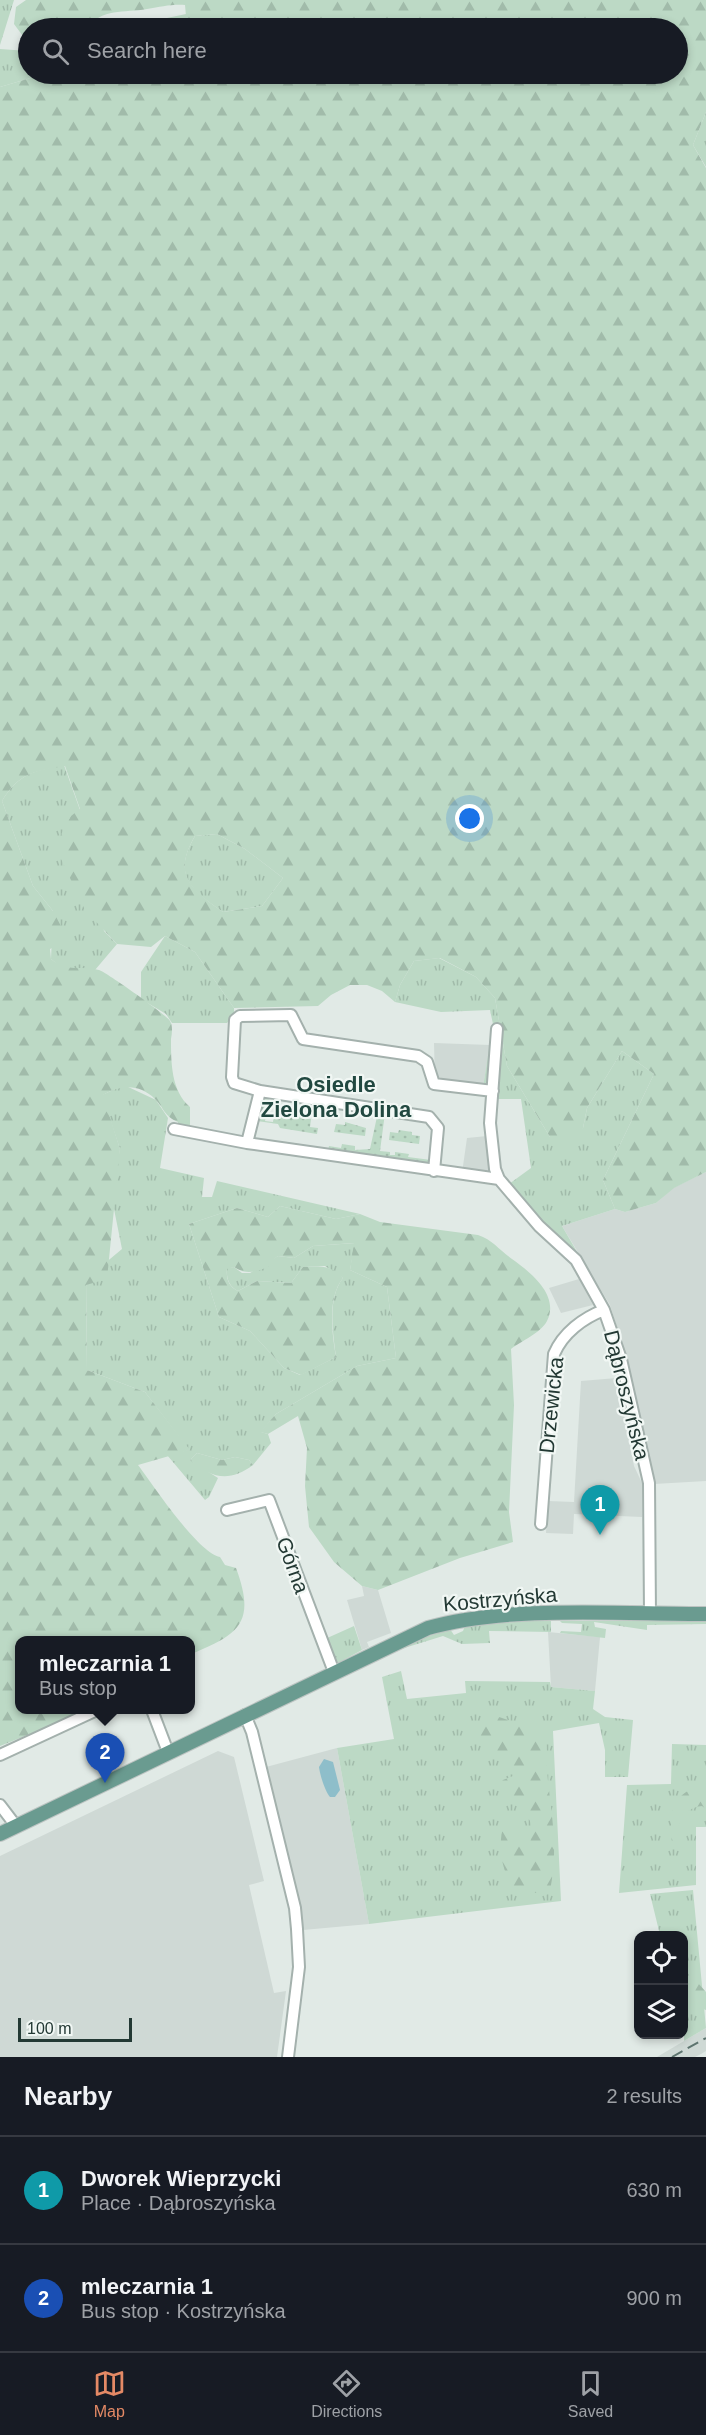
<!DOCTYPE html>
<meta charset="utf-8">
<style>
body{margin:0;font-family:Helvetica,sans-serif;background:#20242c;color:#f1f3f6}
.controls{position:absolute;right:18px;bottom:18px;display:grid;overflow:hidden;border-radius:12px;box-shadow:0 3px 9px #0003}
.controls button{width:54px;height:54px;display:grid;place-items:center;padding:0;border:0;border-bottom:2px solid #363941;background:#171b24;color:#f1f3f6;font:30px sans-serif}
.scale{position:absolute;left:18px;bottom:15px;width:114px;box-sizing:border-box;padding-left:6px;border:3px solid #233934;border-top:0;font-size:16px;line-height:21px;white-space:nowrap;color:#233934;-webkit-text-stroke:4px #f1f7f4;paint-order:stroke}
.you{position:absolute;left:470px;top:819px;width:21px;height:21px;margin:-15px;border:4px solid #fff;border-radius:50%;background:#1a73e8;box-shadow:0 0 0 9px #1a73e833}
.badge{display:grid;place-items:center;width:39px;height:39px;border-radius:50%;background:#e48965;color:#fff;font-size:20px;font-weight:700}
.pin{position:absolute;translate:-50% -50px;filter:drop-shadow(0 2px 3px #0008)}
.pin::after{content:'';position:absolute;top:32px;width:21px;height:18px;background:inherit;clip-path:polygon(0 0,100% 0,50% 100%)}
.popup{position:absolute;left:15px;top:1636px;width:180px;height:78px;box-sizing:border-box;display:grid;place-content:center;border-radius:12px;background:#171b24;filter:drop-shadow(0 2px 4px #0005);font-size:20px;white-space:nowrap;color:#9ea1a6}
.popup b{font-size:22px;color:#f1f3f6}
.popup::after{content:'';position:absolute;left:50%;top:100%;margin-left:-12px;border:12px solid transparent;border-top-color:#171b24}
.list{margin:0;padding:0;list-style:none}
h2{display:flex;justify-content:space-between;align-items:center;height:78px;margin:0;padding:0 24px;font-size:26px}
h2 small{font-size:20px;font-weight:400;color:#9ea1a6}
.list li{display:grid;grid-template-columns:39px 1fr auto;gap:18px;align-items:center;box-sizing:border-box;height:108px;padding:0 24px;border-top:2px solid #363941}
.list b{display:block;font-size:22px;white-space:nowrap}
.list p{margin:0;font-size:20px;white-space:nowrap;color:#9ea1a6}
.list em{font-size:20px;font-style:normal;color:#9ea1a6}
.icon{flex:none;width:33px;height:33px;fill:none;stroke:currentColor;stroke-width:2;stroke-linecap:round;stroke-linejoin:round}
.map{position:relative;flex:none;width:706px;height:2057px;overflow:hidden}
.search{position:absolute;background:#171b24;box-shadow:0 3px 9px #0003;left:18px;right:18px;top:18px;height:66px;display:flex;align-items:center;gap:15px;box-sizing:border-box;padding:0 21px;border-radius:33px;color:#9ea1a6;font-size:22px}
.sheet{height:294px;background:#171b24}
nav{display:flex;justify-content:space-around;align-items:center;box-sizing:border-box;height:84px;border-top:2px solid #363941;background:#171b24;font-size:16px;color:#9ea1a6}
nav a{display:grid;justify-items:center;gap:3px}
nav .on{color:#e48965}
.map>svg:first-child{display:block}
</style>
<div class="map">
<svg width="706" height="2057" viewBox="0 0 706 2057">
<defs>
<pattern id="grass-tufts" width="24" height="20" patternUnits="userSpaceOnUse" patternTransform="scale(1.5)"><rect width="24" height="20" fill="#bcd9c5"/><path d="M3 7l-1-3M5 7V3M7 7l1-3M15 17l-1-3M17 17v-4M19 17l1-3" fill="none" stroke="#a1bbaa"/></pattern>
<pattern id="forest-firs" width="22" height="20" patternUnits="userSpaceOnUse" patternTransform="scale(1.5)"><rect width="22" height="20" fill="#bcd9c5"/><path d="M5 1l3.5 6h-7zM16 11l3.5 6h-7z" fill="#a1bbaa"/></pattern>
<pattern id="garden-dots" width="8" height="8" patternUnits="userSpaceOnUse" patternTransform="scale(1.5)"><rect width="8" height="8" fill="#bcd9c5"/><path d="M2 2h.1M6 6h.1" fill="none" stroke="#a1bbaa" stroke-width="1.8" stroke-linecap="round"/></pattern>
</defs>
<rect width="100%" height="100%" fill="#e1eae6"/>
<!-- built -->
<path fill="#cfd9d5" d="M 434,1043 L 490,1045 L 483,1087 L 435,1081 Z
M 487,1136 L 490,1155 L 487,1177 L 462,1173 L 467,1138 Z
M 706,1172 L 706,1481 L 654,1484 L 629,1366 L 610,1305 L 562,1226 L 615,1209 L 625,1212 L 656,1203 L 673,1188 Z
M 579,1279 L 593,1305 L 561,1313 L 549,1288 Z
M 617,1378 L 634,1466 L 642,1483 L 642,1517 L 574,1514 L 573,1534 L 546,1533 L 548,1501 L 574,1502 L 581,1381 Z
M 362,1586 L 378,1590 L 391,1633 L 367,1642 L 369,1647 L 362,1650 L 347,1600 L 364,1596 Z
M 548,1632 L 600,1637 L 595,1691 L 551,1687 Z
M 337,1748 L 369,1924 L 303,1930 L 266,1767 Z
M 218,1751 L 234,1757 L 264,1881 L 249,1885 L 274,1993 L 286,1991 L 277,2057 L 0,2057 L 0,1856 Z
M 706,2028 L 706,2051 L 701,2054 L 695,2057 L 657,2057 Z"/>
<!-- grass -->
<path fill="url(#grass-tufts)" d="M 0,0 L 14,0 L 0,45 Z
M 186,14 L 187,28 L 119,28 Z
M 0,49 L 28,51 L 28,74 L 44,74 L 0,87 Z
M 706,112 L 706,167 L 693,145 Z
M 64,765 L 80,810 L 104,931 L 117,944 L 95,970 L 62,968 L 51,959 L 53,911 L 33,886 L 2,801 C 19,773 34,771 64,765 Z
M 217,834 L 245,849 L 283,878 L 262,906 L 223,912 C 190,889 172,875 195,836 Z
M 165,936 L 195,952 L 234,1008 L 234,1015 L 227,1023 L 172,1023 L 166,1014 L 141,999 L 141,972 Z
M 439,958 L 476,977 L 495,998 L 507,1066 L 550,1137 L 583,1128 L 587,1108 L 622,1051 L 654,1074 L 603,1180 L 615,1209 L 562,1226 L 583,1262 L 533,1215 L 509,1184 L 531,1168 L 521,1099 L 497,1099 L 483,1087 L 493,1024 L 490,1010 L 441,1012 L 395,1002 L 400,985 L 414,961 Z
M 124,1085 L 156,1100 L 168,1118 L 160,1168 L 204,1178 L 202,1197 L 212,1197 L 217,1181 L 360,1214 L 336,1219 L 280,1206 L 268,1217 L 237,1208 L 189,1224 L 219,1317 L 250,1331 L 284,1368 L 300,1375 L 336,1357 C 333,1333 327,1298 343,1278 L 325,1266 L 303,1267 L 291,1283 L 257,1281 L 238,1291 C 229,1287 226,1278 227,1268 L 234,1267 L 242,1273 L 250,1273 L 278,1256 L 294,1258 L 313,1246 L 355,1243 L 350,1270 L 387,1287 L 396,1358 L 357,1366 L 276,1414 L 261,1432 L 268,1434 L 271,1443 L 253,1465 L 249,1460 L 235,1457 L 222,1460 L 197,1453 L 190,1460 L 218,1478 L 209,1497 L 205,1500 L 167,1455 L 189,1450 L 145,1392 L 87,1370 L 86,1279 L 122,1249 L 111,1194 L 120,1149 L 102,1095 Z
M 539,1620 L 551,1621 L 551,1632 L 489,1631 L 490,1643 L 462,1644 L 443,1636 L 398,1650 L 420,1639 L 450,1629 L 454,1635 L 463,1631 L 465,1626 Z
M 560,1621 L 706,1621 L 706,1624 L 647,1625 L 647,1630 L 594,1622 L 595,1627 L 606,1629 L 605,1638 L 560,1633 L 561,1631 L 581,1632 L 582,1624 L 562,1623 Z
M 354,1626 L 362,1650 L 336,1664 L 325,1639 Z
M 401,1671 L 407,1699 L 466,1693 L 465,1681 L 550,1682 L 551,1687 L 595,1691 L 593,1709 L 605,1717 L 633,1720 L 628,1777 L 605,1777 L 605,1750 L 599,1723 L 553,1731 L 561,1901 L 369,1924 L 337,1748 L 394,1739 L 382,1677 Z
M 672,1744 L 706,1745 L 706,1827 L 696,1827 L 696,1885 L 619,1893 L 627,1785 L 671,1784 Z
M 693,1890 L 706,2028 L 684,2041 L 684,1936 L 660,1935 L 650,1894 Z"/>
<!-- forest -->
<path fill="url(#forest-firs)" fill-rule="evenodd" d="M 26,0 L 706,0 L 706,112 L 693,145 L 706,168 L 706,1172 L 674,1188 L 656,1203 L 625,1212 L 615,1209 L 603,1180 L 654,1074 L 622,1051 L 587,1108 L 583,1128 L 575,1140 L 559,1141 L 550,1137 L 507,1066 L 495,998 L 476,977 L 440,958 L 414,961 L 400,985 L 395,1002 L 382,991 L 367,985 L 350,985 L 331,995 L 318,1006 L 234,1008 L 195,952 L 165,936 L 151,947 L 117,944 L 85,910 L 55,846 L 71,816 L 80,809 L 65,766 C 34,771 19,773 2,801 L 33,886 L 53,911 L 64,932 L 59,944 L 50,949 L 51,959 C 69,973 79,965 99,970 C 106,972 168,1016 170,1021 C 173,1026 172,1033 171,1039 C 171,1062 171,1091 190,1107 L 190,1130 L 178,1127 L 178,1122 C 164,1116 164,1108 155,1099 C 139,1083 120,1085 103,1095 L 120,1149 L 107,1279 L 86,1285 L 87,1370 L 145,1392 L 190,1450 L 138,1465 C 153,1485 198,1553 220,1557 L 225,1565 L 236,1568 C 256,1622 240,1634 191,1654 L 190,1640 L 20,1640 L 20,1710 L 90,1710 L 0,1746 L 0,87 L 44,74 L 678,74 L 678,28 L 187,28 L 185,5 C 171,4 161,7 147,9 C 124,13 102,8 87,28 L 28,28 L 28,43 L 14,24 L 16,7 ZM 217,834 L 245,849 L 283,878 L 262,906 L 223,912 C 191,889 172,875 195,836 Z
M 280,1206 L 336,1219 L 360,1214 L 380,1222 L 478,1235 C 493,1240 499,1250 512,1259 C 530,1272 560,1295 547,1321 C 541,1333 521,1341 511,1349 L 514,1405 L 509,1512 L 513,1542 L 460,1558 L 378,1590 L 362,1586 L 334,1562 L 309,1527 L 305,1486 L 307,1448 L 298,1416 L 268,1434 L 260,1432 L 276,1414 L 357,1366 L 396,1358 L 387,1287 L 350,1270 L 354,1243 L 313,1246 L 294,1258 L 278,1256 L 270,1262 L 268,1267 C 255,1272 246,1275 234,1267 L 227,1269 C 226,1279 229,1287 238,1291 L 257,1281 L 291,1283 L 303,1267 C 320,1266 331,1265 343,1278 C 327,1298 332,1333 336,1357 L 301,1375 L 284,1368 L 250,1331 L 219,1317 L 189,1224 L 237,1208 L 268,1217 Z
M 197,1453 L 222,1460 L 235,1457 L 249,1460 L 253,1465 C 229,1483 211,1478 190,1460 Z
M 489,1715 C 508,1717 522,1729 542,1730 C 549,1744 546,1755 547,1771 C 551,1815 559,1845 550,1891 L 546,1895 L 513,1888 C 500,1866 498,1845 504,1821 C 516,1825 519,1836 530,1842 C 539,1809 510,1808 498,1786 L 503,1780 L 513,1776 L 515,1768 L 504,1769 L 504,1758 L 488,1751 L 479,1733 L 480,1721 Z
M 706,1785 L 706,1809 L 702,1806 C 681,1808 678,1827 672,1844 C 669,1813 671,1791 706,1785 Z
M 689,1973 L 706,1992 L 706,2010 L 697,2007 L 684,1997 L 684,1975 Z"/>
<!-- garden -->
<path fill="url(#garden-dots)" d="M 266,1096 L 270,1096 L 265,1121 L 273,1122 L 274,1114 L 283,1115 L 284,1111 L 302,1113 L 302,1118 L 311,1119 L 310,1127 L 318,1128 L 317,1134 L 280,1128 L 278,1124 L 257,1121 L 262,1098 Z
M 378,1112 L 385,1113 L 380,1151 L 390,1152 L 390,1155 L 395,1155 L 395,1152 L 409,1154 L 408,1157 L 431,1160 L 430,1165 L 328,1151 L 329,1146 L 341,1148 L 342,1144 L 355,1146 L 355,1150 L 370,1149 Z
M 345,1122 L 366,1128 L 365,1136 L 334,1132 L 336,1124 L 345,1125 Z
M 399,1130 L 412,1132 L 412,1135 L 420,1136 L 419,1144 L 389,1140 L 390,1132 L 398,1133 Z"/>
<!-- water -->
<path fill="#8ebeca" d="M 324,1759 L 333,1762 L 340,1790 L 335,1797 L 330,1797 C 326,1793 320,1776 319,1767 Z"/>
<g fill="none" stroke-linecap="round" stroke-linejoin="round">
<defs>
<path id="minor" d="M 497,1029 L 490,1123 L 495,1169 L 499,1179 L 539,1226 L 576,1260 L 604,1310 L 621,1359 L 649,1483 L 650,1614
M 174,1129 L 247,1143 L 499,1179
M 247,1143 L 260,1091
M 434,1171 L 438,1128 L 429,1117 L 260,1091 L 234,1083 L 232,1077 L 235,1020 L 240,1016 L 291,1015 L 303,1039 L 418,1056 L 427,1062 L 434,1084 L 493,1091
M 227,1510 L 269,1500 L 334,1672
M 541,1524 L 554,1354 C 563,1333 583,1318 604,1310
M 152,1710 L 168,1752
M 245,1715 L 252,1732 L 295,1908 L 297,1929 L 299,1967 L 288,2057
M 0,1755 L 97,1710
M 0,1805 L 16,1826"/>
<path id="major" d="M 0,1834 L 428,1628 C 509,1605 621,1614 706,1614"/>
</defs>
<!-- minor casing -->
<use href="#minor" stroke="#a4b1ad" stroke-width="14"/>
<!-- major casing -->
<use href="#major" stroke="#bdc4c2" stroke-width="16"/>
<!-- minor -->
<use href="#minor" stroke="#fff" stroke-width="10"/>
<!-- major -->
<use href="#major" stroke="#6a9b90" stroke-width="14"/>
<!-- rail -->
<path stroke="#5d746f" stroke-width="2" stroke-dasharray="12 6" stroke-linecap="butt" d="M 672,2057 L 706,2038"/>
</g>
<g text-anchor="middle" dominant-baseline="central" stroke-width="4.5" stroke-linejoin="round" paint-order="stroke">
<!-- street labels -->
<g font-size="21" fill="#233934" stroke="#f1f7f4">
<text transform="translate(627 1395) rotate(76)">Dąbroszyńska</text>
<text transform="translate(551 1405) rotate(-84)">Drzewicka</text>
<text transform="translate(293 1565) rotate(70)">Górna</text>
<text transform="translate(500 1599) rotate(-5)">Kostrzyńska</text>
</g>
<!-- neighbourhood labels -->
<g font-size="22" font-weight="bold" fill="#214840" stroke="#f1f7f4">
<text x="336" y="1084">Osiedle<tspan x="336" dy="25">Zielona Dolina</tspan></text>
</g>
</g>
</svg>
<div class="controls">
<button><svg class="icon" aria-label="locate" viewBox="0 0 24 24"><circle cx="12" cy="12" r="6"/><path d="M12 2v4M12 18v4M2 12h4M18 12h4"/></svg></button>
<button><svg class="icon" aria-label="layers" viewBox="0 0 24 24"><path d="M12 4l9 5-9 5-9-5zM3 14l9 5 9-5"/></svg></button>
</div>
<div class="scale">100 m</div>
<div class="you"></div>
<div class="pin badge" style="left:600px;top:1535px;background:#0f9aa8">1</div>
<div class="pin badge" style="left:105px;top:1783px;background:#1a4fb4">2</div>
<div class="popup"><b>mleczarnia 1</b>Bus stop</div>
<div class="search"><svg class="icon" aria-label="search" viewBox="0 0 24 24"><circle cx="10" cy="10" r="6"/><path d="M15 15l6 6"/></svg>Search here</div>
</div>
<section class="sheet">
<h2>Nearby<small>2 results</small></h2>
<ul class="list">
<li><span class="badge" style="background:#0f9aa8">1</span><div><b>Dworek Wieprzycki</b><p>Place · Dąbroszyńska</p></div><em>630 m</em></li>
<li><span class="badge" style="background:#1a4fb4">2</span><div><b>mleczarnia 1</b><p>Bus stop · Kostrzyńska</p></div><em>900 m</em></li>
</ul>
</section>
<nav>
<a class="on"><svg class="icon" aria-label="map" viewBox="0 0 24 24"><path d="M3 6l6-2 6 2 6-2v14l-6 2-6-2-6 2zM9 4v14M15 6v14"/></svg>Map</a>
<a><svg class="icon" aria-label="directions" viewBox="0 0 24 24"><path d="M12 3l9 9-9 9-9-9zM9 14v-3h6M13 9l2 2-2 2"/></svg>Directions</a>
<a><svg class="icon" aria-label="saved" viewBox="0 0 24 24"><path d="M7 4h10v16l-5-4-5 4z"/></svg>Saved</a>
</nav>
